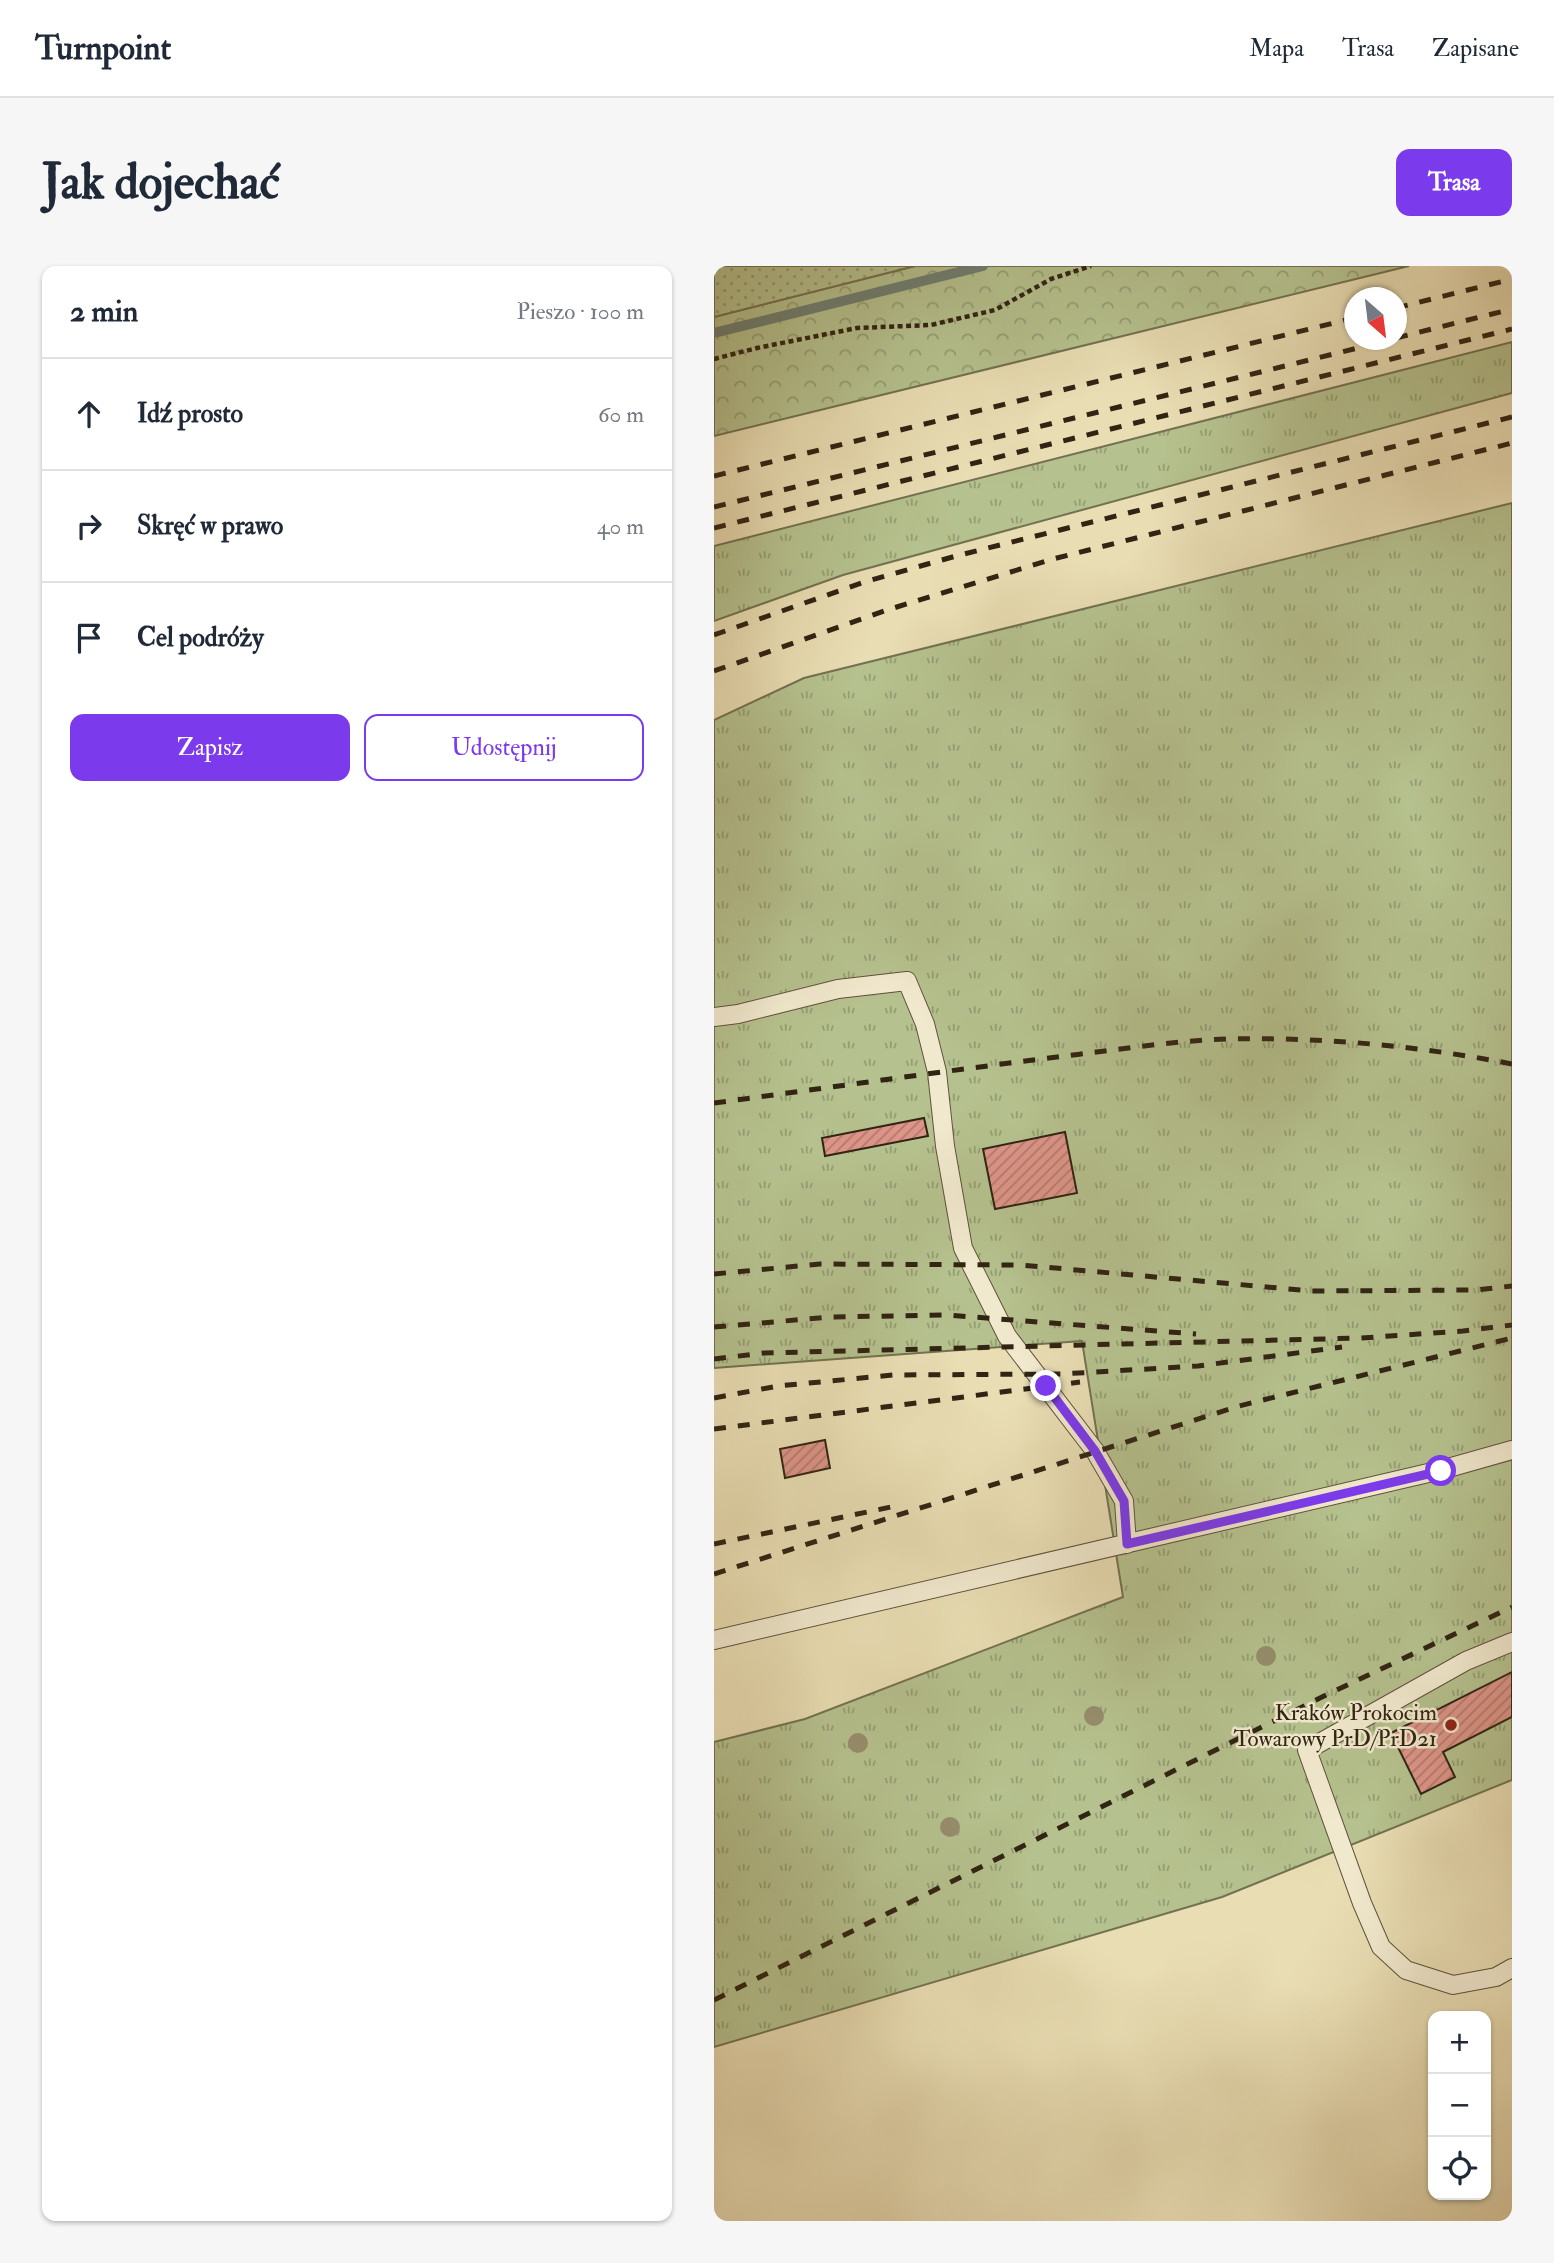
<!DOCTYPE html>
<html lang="pl">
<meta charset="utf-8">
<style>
body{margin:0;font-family:"IM FELL Double Pica",serif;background:#f6f6f7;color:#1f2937}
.controls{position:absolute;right:21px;bottom:21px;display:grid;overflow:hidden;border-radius:14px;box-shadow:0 2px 5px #0004}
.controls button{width:63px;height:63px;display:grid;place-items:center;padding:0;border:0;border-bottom:2px solid #e0e1e3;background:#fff;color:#1f2937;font:35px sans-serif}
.compass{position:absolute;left:630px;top:21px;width:63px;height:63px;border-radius:50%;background:#fff;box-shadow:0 2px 5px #0004;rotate:152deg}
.stop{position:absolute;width:21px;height:21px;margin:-16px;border:5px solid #7c3aed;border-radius:50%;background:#fff}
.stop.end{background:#7c3aed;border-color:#fff;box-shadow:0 2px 7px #0008}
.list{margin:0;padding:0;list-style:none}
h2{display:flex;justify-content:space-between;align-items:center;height:91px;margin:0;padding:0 28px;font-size:30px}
h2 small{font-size:23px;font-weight:400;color:#747a83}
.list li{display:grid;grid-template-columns:46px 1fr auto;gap:21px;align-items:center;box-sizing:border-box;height:112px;padding:0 28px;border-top:2px solid #e0e1e3}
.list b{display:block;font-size:26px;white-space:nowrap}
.list em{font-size:23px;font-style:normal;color:#747a83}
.actions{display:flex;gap:14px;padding:21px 28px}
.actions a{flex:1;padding:16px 0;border:2px solid #7c3aed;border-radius:14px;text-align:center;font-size:24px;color:#7c3aed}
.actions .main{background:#7c3aed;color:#fff}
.icon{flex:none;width:38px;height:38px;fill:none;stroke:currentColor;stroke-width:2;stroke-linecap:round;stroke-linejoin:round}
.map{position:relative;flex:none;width:798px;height:1955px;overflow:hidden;border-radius:14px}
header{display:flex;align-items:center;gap:42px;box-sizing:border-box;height:98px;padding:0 35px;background:#fff;border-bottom:2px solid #e0e1e3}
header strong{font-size:33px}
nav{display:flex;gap:38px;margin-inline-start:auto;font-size:24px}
.intro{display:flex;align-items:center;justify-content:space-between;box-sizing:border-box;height:168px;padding:0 42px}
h1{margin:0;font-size:49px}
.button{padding:18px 32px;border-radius:14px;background:#7c3aed;color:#fff;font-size:24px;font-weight:700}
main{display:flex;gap:42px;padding:0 42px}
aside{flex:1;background:#fff;border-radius:14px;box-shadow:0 2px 5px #0004}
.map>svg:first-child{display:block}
</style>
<header>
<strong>Turnpoint</strong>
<nav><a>Mapa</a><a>Trasa</a><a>Zapisane</a></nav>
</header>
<div class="intro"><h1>Jak dojechać</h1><a class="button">Trasa</a></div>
<main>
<aside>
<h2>2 min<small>Pieszo · 100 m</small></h2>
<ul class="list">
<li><svg class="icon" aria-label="ahead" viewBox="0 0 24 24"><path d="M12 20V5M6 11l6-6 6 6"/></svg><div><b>Idź prosto</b></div><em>60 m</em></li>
<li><svg class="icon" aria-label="right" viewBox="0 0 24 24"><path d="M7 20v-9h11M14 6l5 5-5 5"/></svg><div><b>Skręć w prawo</b></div><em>40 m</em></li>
<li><svg class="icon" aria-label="arrive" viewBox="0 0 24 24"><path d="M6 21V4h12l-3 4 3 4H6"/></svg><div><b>Cel podróży</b></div></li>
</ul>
<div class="actions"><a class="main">Zapisz</a><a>Udostępnij</a></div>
</aside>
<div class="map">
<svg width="798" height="1955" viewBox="0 0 798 1955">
<defs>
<pattern id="grass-tufts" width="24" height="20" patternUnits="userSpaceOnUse" patternTransform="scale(1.75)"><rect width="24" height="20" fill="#b5c18e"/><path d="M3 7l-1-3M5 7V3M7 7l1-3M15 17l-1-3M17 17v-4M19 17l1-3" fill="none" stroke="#949d73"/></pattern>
<pattern id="forest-crowns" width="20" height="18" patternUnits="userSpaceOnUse" patternTransform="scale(1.75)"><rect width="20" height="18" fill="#b5c18e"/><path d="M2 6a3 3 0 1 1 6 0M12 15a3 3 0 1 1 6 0" fill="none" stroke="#949d73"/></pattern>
<pattern id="garden-dots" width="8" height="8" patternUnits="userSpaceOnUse" patternTransform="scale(1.75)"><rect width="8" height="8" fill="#b5c18e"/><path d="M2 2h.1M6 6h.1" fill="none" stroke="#949d73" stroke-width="1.8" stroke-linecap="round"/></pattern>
<pattern id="building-hatch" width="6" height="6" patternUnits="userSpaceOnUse" patternTransform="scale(1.75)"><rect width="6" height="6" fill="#dd9588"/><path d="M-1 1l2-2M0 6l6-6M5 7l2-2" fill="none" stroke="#b4796e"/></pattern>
</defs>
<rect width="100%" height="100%" fill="#e9ddb3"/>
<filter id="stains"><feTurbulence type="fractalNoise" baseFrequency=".00286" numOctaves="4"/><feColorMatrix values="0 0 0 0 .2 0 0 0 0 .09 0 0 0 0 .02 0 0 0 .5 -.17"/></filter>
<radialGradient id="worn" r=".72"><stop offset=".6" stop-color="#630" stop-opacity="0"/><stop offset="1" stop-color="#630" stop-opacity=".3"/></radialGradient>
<!-- grass -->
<path fill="url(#grass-tufts)" stroke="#737250" stroke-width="2" d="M 798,76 L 798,127 L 129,309 L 0,355 L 0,280 Z
M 798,237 L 798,1514 L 508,1631 L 0,1781 L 0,1476 L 91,1453 L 409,1331 L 368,1075 L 0,1102 L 0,454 L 90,412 Z"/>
<!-- forest -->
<path fill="url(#forest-crowns)" stroke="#737250" stroke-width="2" d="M 201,0 L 695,0 L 0,170 L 0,51 Z"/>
<!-- garden -->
<path fill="url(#garden-dots)" stroke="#737250" stroke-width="2" d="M 0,0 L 201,0 L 0,51 Z"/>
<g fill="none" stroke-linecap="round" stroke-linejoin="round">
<!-- stream -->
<path stroke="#6f7f72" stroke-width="10" d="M 0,67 L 269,0"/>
</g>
<!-- building -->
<path fill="url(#building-hatch)" stroke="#312413" stroke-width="2" d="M 210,852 L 214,870 L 111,890 L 108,872 Z
M 351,866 L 363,927 L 281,943 L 269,883 Z
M 111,1174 L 116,1202 L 71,1212 L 66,1183 Z
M 798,1406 L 798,1451 L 729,1486 L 741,1511 L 707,1528 L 677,1467 Z"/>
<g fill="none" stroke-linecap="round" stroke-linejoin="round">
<defs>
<path id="lane" d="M 0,751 L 24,748 L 124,723 L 193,715 L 211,758 L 223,806 L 231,880 L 249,982 L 293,1070 L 381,1185 L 410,1235 L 413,1278
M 0,1374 L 727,1204 L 798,1184
M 798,1376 L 752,1395 L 593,1484 L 648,1637 L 667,1681 L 692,1704 L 739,1719 L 782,1711 L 798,1702"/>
</defs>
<!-- lane casing -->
<use href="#lane" stroke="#5f523b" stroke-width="20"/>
<!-- path -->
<path stroke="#312413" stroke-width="4.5" stroke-dasharray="5 3.5" stroke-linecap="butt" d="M 0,93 L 43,82 L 143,62 L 217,59 L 281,44 L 337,13 L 377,0"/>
<!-- lane -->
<use href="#lane" stroke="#f1e9ce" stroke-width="18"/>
<!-- rail -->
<path stroke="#312413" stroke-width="5" stroke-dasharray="12 12" stroke-linecap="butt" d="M 682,42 L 798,13
M 682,72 L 798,43
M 0,210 L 640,52
M 0,241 L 676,74
M 0,262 L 798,63
M 0,369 L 150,316 L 242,290 L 798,151
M 0,405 L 173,344 L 339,293 L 798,177
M 0,837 C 112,822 224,806 335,792 C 395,785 455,775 514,773 C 610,771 705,780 798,798
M 0,1008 L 106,998 L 307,999 L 598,1025 L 762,1024 L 798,1020
M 0,1061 L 117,1051 L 233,1049 L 482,1068
M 0,1093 L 50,1087 L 647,1072 L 749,1065 L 798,1059
M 0,1132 L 64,1120 L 179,1109 L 347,1108 L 484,1100 L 628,1081
M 0,1163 L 366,1116
M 0,1278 L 177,1241
M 0,1308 L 525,1140 L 798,1072
M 0,1734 L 610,1430 L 798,1341"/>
</g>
<!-- trees -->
<g fill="#968d6c">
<circle cx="552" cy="1390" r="10"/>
<circle cx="380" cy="1450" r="10"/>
<circle cx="144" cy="1477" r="10"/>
<circle cx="236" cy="1561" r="10"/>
</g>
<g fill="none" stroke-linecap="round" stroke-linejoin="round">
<!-- route -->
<path stroke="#7c3aed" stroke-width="9" d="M 332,1120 L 381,1185 L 410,1235 L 413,1278 L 727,1205"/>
</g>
<!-- markers -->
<circle fill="#8f2418" stroke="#f1e9ce" stroke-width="2.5" cx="737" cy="1459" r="7"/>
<g text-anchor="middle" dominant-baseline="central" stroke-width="5" stroke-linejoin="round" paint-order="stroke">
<!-- poi labels -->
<g font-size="23" fill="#312413" stroke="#f1e9ce" text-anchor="end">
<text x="723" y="1446">Kraków Prokocim<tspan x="723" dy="26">Towarowy PrD/PrD21</tspan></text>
</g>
</g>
<rect width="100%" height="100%" filter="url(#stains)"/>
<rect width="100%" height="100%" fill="url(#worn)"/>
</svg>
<div class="controls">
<button>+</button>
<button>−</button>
<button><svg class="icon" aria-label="locate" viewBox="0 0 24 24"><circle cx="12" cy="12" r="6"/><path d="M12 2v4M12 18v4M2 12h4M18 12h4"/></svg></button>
</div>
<svg class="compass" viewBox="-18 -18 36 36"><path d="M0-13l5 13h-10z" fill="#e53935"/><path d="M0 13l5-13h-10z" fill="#747a83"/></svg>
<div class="stop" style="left:727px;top:1205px"></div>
<div class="stop end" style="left:332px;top:1120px"></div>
</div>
</main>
